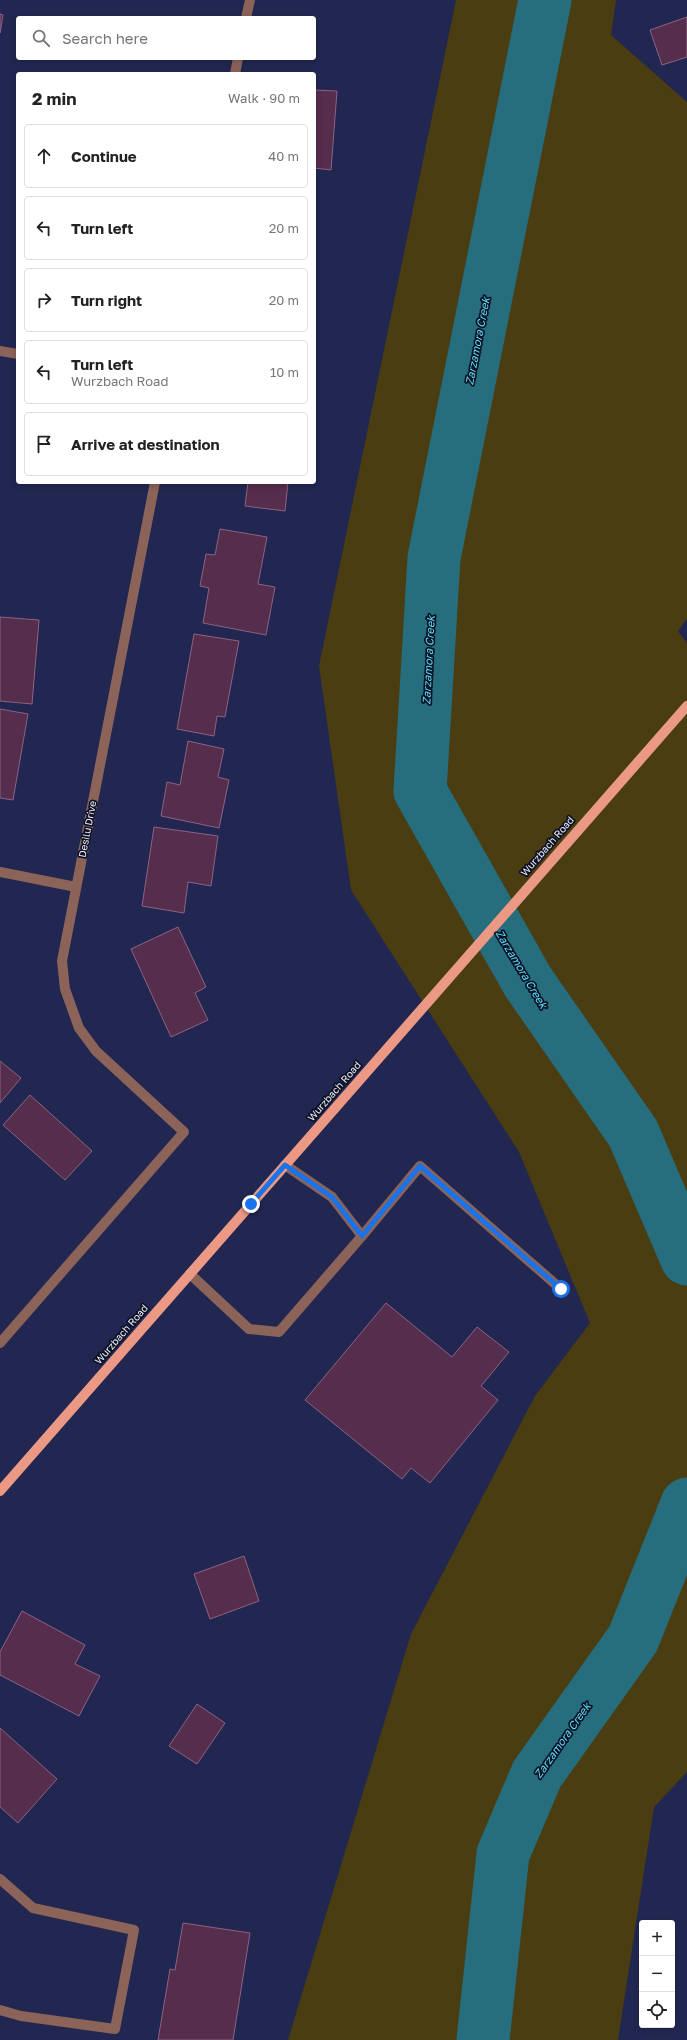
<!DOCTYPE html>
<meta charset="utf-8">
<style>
body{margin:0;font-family:"Golos Text",sans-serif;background:#f2f2f2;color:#222}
.controls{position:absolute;right:12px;bottom:12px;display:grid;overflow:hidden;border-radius:4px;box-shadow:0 2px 6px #0003}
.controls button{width:36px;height:36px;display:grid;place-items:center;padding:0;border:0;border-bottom:1px solid #e0e0e0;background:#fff;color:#222;font:20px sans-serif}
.stop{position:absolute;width:12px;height:12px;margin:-9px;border:3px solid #1a73e8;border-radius:50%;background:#fff}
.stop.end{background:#1a73e8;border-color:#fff;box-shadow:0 1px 4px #0008}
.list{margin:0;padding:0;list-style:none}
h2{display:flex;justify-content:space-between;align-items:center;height:52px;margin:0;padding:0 16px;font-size:17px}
h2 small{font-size:13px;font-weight:400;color:#767676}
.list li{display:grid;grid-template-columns:26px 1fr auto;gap:12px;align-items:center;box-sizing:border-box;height:64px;margin:0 8px 8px;padding:0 8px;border:1px solid #e0e0e0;border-radius:4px}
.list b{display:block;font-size:15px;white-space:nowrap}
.list p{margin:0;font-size:13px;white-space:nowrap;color:#767676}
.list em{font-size:13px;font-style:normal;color:#767676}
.icon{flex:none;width:22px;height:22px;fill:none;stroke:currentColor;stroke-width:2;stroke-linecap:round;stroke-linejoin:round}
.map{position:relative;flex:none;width:687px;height:2040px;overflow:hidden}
.search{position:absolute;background:#fff;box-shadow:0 2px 6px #0003;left:16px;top:16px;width:300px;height:44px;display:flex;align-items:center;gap:10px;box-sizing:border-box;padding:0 14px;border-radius:4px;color:#767676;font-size:15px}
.panel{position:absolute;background:#fff;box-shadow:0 2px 6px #0003;left:16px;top:72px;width:300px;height:412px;border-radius:4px}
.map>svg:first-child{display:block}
</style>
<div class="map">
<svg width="687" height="2040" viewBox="0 0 687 2040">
<rect width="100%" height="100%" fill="#212751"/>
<!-- green -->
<path fill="#493d11" d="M 456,0 L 616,0 L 611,35 L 687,102 L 687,619 L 678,631 L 687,643 L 687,1772 L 654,1807 L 618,2040 L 288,2040 L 411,1634 L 535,1396 L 590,1323 L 519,1152 L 351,890 L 319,666 Z"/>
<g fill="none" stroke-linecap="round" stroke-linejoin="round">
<!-- river -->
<path stroke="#266e7d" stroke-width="53" d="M 545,0 L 434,558 L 420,791 L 528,982 L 633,1133 L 687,1259
M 483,2040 L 503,1854 L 537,1774 L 633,1639 L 687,1504"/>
</g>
<!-- building -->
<path fill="#552d4d" stroke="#8e6285" d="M 0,14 L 3,15 L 0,33 Z
M 687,17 L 687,57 L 662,65 L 650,30 Z
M 314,90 L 337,91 L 331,170 L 314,168 Z
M 248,482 L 288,482 L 285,511 L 245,506 Z
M 220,529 L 267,537 L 258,584 L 275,587 L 266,635 L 203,623 L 209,588 L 200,586 L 206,554 L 215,555 Z
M 0,617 L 39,620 L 32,704 L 0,701 Z
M 194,634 L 239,641 L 225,717 L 217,716 L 214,736 L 177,729 Z
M 0,709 L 28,714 L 13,800 L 0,798 Z
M 188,741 L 224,749 L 218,777 L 229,780 L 219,828 L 161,816 L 167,782 L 180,785 Z
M 154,827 L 218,836 L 211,886 L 188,882 L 184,913 L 142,906 Z
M 178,927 L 206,987 L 195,993 L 208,1020 L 171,1037 L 131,949 Z
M 0,1061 L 21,1078 L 0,1103 Z
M 30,1095 L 92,1151 L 65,1180 L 3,1125 Z
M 386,1303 L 452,1357 L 477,1327 L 509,1352 L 481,1386 L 498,1400 L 430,1483 L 411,1468 L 402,1479 L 305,1400 Z
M 244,1556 L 259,1601 L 210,1619 L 194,1574 Z
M 22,1611 L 85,1645 L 75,1664 L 100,1676 L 79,1716 L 0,1675 L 0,1652 Z
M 197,1704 L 225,1723 L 197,1764 L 169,1746 Z
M 0,1728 L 57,1779 L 18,1823 L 0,1807 Z
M 183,1923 L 250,1933 L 233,2040 L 158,2040 L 170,1969 L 175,1970 Z"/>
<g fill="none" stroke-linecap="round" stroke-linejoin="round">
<!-- lane -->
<path stroke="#8c6359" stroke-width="10" d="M 362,1236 L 420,1166 L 561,1289
M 190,1274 L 249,1329 L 279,1332 L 362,1236 L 332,1197 L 285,1165
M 0,1879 L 33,1908 L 134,1930 L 115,2029 L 21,2016 L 0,2010"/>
<!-- street -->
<path stroke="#8c6359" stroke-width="10" d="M 246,18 L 250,0
M 235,74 L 238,58
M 0,351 L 18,354
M 0,872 L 76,887
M 0,1343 L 184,1132 L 96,1051 L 79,1028 L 65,989 L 62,961 L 155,482"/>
<!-- primary -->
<path stroke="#eb9985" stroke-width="10" d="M 0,1491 L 687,706"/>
</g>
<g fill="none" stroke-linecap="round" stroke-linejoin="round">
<!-- route -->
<path stroke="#1a73e8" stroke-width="5" d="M 251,1204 L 285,1165 L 332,1197 L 362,1236 L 420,1166 L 561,1289"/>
</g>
<g text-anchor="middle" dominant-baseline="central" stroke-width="3.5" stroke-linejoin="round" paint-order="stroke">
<!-- street labels -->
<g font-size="10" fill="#edf0fb" stroke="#0f1225">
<text transform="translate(87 829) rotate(-79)">Desilu Drive</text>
<text transform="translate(547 846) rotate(-49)">Wurzbach Road</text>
<text transform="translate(334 1091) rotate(-49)">Wurzbach Road</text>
<text transform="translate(121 1334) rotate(-49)">Wurzbach Road</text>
</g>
<!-- water labels -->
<g font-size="11" font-style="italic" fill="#59e1fd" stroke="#0f1225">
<text transform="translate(477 341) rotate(-79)">Zarzamora Creek</text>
<text transform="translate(428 660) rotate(-87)">Zarzamora Creek</text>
<text transform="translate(522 969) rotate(59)">Zarzamora Creek</text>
<text transform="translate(562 1740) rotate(-55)">Zarzamora Creek</text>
</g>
</g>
</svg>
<div class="controls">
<button>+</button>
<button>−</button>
<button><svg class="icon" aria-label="locate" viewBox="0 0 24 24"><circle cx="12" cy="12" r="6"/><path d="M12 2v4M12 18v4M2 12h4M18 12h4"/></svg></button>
</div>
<div class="stop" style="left:561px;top:1289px"></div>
<div class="stop end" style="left:251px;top:1204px"></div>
<div class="search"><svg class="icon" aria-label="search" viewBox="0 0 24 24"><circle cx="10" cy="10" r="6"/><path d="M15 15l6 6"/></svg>Search here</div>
<section class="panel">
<h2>2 min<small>Walk · 90 m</small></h2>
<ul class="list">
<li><svg class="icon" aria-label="ahead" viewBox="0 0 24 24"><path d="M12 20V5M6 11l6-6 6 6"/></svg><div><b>Continue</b></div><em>40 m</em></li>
<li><svg class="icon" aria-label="left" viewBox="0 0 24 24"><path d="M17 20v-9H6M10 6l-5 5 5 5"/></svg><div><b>Turn left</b></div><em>20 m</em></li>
<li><svg class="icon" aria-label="right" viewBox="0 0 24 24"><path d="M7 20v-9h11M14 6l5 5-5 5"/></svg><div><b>Turn right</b></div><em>20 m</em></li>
<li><svg class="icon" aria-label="left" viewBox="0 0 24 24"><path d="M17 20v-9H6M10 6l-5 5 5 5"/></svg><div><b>Turn left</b><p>Wurzbach Road</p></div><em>10 m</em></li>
<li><svg class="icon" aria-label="arrive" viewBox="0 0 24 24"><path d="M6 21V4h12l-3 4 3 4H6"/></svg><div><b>Arrive at destination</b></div></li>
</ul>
</section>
</div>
